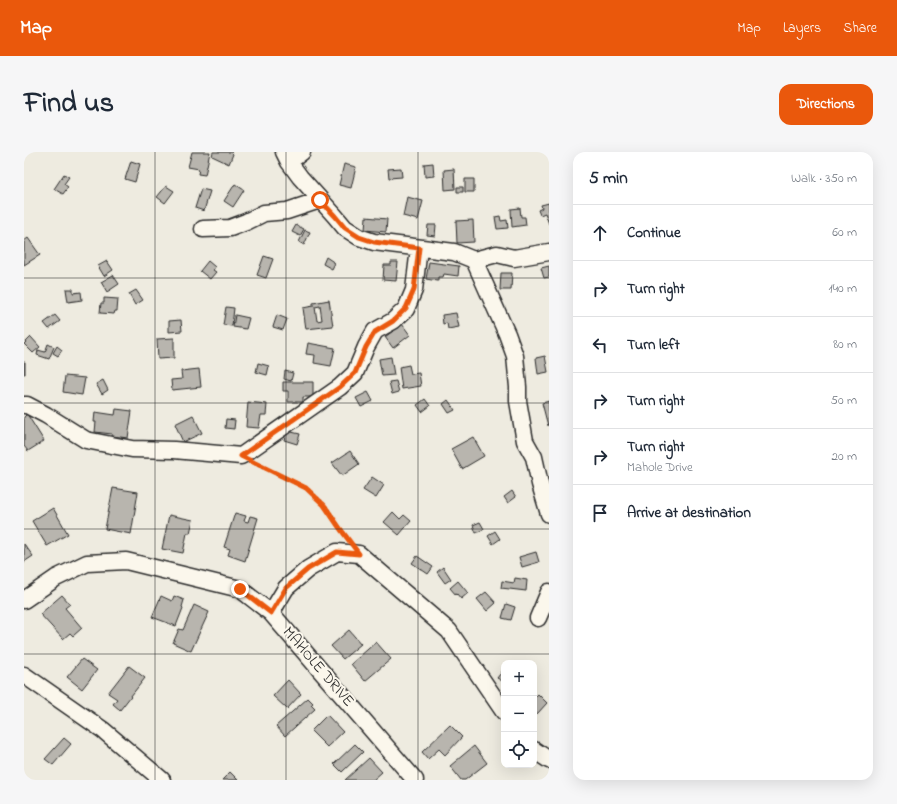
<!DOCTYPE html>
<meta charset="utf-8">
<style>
body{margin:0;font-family:"Indie Flower",sans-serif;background:#f6f6f7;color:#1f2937}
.controls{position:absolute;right:12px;bottom:12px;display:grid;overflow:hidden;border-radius:8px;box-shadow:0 4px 16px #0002}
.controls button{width:36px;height:36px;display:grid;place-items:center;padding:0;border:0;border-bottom:1px solid #e0e1e3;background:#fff;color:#1f2937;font:20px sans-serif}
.stop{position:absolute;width:12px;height:12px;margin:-9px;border:3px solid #ea580c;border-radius:50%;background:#fff}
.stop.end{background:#ea580c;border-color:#fff;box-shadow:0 1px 4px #0008}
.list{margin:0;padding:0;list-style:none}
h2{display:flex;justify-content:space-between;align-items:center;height:52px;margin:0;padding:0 16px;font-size:17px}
h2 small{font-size:13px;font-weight:400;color:#747a83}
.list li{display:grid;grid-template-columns:26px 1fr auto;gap:12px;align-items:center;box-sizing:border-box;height:56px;padding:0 16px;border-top:1px solid #e0e1e3}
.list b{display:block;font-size:15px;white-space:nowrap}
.list p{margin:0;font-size:13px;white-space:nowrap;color:#747a83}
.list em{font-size:13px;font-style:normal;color:#747a83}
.icon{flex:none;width:22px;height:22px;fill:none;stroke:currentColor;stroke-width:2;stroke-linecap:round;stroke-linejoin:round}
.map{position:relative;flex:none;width:525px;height:628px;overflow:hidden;border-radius:12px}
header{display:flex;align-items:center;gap:24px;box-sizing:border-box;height:56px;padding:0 20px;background:#ea580c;color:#fff}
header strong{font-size:19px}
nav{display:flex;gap:22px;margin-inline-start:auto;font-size:14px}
.intro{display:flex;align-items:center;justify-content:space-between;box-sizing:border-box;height:96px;padding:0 24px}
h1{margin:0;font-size:28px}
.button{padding:10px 18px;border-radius:12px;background:#ea580c;color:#fff;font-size:14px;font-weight:700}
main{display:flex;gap:24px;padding:0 24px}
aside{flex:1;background:#fff;border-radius:12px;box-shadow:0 4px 16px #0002}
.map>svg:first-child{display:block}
</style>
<header>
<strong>Map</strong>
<nav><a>Map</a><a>Layers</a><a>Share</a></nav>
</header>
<div class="intro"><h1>Find us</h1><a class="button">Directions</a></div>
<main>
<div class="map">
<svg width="525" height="628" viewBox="0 0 525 628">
<rect width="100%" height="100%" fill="#eeebe0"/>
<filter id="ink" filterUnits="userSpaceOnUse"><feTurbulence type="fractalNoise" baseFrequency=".025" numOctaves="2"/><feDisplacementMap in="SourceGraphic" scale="8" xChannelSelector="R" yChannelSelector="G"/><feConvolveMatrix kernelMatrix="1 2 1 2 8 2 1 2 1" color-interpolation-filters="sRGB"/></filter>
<g filter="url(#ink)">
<!-- building -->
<path fill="#b8b5ae" stroke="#2b2b2b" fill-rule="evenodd" d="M 168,0 L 186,0 L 181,23 L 174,22 L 175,17 L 164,15 Z
M 189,0 L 207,0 L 209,2 L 205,12 L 188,4 Z
M 107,9 L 116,12 L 111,30 L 101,27 Z
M 409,11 L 410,24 L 401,25 L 400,12 Z
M 320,12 L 332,15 L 327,36 L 315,33 Z
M 377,16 L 378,25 L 365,26 L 364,17 Z
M 430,17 L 431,37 L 421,38 L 420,18 Z
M 40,22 L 45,25 L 40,32 L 44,35 L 39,42 L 30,37 Z
M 441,27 L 450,27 L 450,40 L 441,40 Z
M 211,32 L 220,38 L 209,55 L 200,49 Z
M 142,34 L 150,39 L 141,51 L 133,45 Z
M 433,35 L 439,35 L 439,40 L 433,40 Z
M 177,37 L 186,39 L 180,59 L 171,56 Z
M 383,45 L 399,49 L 394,68 L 379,64 Z
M 525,51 L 525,72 L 521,61 L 516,63 L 514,58 L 518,56 L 517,53 Z
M 496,56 L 497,65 L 501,65 L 502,73 L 488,75 L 487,57 Z
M 476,64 L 477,69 L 483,68 L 484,76 L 473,77 L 471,65 Z
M 342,65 L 363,67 L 362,80 L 341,78 Z
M 449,68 L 450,90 L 433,91 L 432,69 Z
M 272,73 L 280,77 L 276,84 L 268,80 Z
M 404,73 L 412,73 L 411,84 L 403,83 Z
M 281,78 L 286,80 L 280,93 L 275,90 Z
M 4,86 L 16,103 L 0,113 L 0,89 Z
M 240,104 L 249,107 L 242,126 L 233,123 Z
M 302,105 L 311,111 L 308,117 L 299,112 Z
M 83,109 L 89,118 L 80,124 L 74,114 Z
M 184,109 L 191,115 L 189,118 L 192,120 L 186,127 L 176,119 Z
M 367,110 L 374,110 L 372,129 L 359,128 L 360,113 L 367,113 Z
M 405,110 L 435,114 L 434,124 L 420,122 L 419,125 L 414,125 L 414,129 L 402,127 Z
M 525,114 L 525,125 L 520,126 L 517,116 Z
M 477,121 L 488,121 L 487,138 L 476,138 Z
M 89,123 L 95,132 L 83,140 L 77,130 Z
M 42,137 L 49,137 L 49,141 L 57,140 L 58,148 L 44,150 Z
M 112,138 L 119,148 L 111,153 L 105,142 Z
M 80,146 L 94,147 L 93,159 L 91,159 L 90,162 L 76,161 L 77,151 L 80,151 Z
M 305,148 L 309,174 L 282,177 L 279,156 L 289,154 L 289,151 ZM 296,154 L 298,168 L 293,169 L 291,155 Z
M 202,155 L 210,156 L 208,174 L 199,173 Z
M 432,161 L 435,175 L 424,177 L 423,171 L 419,172 L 418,163 Z
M 31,163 L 36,169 L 25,177 L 20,171 Z
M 211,163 L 225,166 L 222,177 L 209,175 Z
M 253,163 L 263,167 L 259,178 L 249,175 Z
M 157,168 L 158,179 L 145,180 L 145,169 Z
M 378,172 L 386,183 L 369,196 L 361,185 Z
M 7,185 L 16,195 L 9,201 L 0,192 Z
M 150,186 L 150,206 L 134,207 L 133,187 Z
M 284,191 L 311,196 L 307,214 L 290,211 L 291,203 L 282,202 Z
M 24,192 L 30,195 L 25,207 L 13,203 L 14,198 L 21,200 Z
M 33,194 L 38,198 L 34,204 L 29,201 Z
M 521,204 L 524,220 L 514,222 L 512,206 Z
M 367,205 L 370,223 L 358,224 L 355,207 Z
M 0,210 L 1,210 L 1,222 L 0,222 Z
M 234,211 L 245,214 L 243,223 L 232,220 Z
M 385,213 L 387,222 L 395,221 L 397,234 L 378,237 L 375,215 Z
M 175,217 L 177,235 L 148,238 L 147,228 L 158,227 L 157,219 Z
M 261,219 L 269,221 L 267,229 L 260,227 Z
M 41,224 L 61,226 L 58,243 L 39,240 Z
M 79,228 L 84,238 L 78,242 L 72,232 Z
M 372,229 L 375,240 L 368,242 L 365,230 Z
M 259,230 L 289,230 L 289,245 L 279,245 L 279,250 L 264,250 L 264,239 L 259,239 Z
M 344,240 L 349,249 L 337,255 L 332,246 Z
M 401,247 L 406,254 L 398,260 L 393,253 Z
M 424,248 L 431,258 L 425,261 L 419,252 Z
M 525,249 L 525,273 L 524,274 L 518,251 Z
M 224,250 L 243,252 L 242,263 L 237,263 L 235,276 L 222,275 Z
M 92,257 L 108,259 L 104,286 L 88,284 L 88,282 L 71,280 L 72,270 L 70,270 L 71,260 L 91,263 Z
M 3,262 L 20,289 L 4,299 L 0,294 L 0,265 Z
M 169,263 L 178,281 L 159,290 L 151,272 Z
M 202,267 L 211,268 L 210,277 L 201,276 Z
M 263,279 L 276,282 L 273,292 L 260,288 Z
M 449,285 L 460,304 L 438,317 L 427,297 Z
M 326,299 L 335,312 L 318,324 L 308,311 Z
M 348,325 L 360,333 L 352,346 L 339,338 Z
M 89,336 L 114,340 L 107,382 L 81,377 Z
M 488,339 L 492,345 L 484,351 L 480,345 Z
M 29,356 L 44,382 L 23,394 L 8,369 Z
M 369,360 L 376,367 L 380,363 L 387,369 L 375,383 L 360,370 Z
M 211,361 L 222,364 L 220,369 L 224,370 L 226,364 L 234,366 L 221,409 L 204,403 L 206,397 L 200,395 Z
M 145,363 L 169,368 L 166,381 L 163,381 L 159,401 L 138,397 Z
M 456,370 L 460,377 L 452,381 L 449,373 Z
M 471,379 L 476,387 L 469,392 L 464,384 Z
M 0,392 L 9,404 L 0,410 Z
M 512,400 L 515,410 L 498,415 L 495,405 Z
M 393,404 L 409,415 L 404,422 L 388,411 Z
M 419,415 L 427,427 L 421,431 L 413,420 Z
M 491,426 L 503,428 L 502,439 L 477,436 L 478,429 L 490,431 Z
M 434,429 L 444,441 L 437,447 L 433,442 L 432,443 L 426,436 Z
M 462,440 L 472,451 L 463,459 L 453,447 Z
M 38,443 L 46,452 L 41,456 L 58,476 L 49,484 L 46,481 L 39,487 L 16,462 Z
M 137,444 L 148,449 L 150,444 L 160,448 L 158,455 L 159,456 L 152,474 L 128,465 Z
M 482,452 L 491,455 L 487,468 L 478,466 Z
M 170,453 L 185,460 L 167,499 L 149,491 L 155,477 L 159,478 Z
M 325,478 L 337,492 L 319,507 L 307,494 Z
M 352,490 L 367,507 L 341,529 L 327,512 Z
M 58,507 L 73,518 L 58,537 L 43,525 Z
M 105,514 L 121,526 L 96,558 L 89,552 L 93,547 L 84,541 Z
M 480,517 L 480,530 L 473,526 Z
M 264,528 L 277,542 L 263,557 L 249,544 Z
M 514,542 L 523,551 L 513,562 L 510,559 L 510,546 Z
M 284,546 L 289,551 L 287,553 L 291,557 L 261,584 L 252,574 Z
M 303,563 L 319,580 L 303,595 L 287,579 Z
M 426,573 L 438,585 L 421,603 L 415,597 L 404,607 L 398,600 Z
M 40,586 L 47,592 L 29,613 L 21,607 Z
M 331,592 L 339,600 L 318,620 L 310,612 Z
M 450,594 L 463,611 L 441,628 L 437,628 L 426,614 Z
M 345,606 L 358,620 L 349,628 L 321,628 Z
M 206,620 L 214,628 L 198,628 Z"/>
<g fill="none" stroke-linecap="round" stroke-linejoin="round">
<defs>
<path id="minor" d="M 260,0 L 265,10 L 276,25 L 311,64 L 321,76 L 335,85 L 350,90 L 430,100 L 450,108 L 473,102 L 490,106 L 525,100
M 265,10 L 278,0
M 179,77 L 206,76 L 222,70 L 240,61 L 263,59 L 296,48
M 450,108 L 483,182 L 491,204 L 494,235 L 494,249 L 501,289 L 510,305 L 516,332 L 525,362
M 0,253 L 3,253 L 22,263 L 62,288 L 108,297 L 150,298 L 217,304 L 316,235 L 331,221 L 342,195 L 351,179 L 369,169 L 382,157 L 390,138 L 395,96
M 0,448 L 32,426 L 63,411 L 102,409 L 216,437 L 247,461 L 391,628
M 247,461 L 262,436 L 284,417 L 313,400 L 335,402 L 425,479 L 480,560
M 514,466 L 525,440
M 0,523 L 79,578 L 138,628
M 510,598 L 525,608"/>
</defs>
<!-- minor casing -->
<use href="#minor" stroke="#2b2b2b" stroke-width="19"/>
<!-- path -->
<path stroke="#2b2b2b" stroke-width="2.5" stroke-dasharray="1 3" stroke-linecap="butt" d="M 231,311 L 282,336 L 301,353 L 315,375 L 324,387"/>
<!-- minor -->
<use href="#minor" stroke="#fbf7ec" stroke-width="16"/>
</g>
</g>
<g fill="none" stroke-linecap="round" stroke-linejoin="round" filter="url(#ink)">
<!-- route -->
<path stroke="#ea580c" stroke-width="5" d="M 216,437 L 247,461 L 262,436 L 284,417 L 313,400 L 335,402 L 315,375 L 300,353 L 282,336 L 217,304 L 316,235 L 331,221 L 342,195 L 351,180 L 369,169 L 382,156 L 390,138 L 395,96 L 350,90 L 335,85 L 321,76 L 311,64 L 296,48"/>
</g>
<!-- grid -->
<path fill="none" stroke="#2b2b2b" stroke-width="1" stroke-opacity="0.55" d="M 131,0 L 131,628M 262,0 L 262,628M 394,0 L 394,628M 0,126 L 525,126M 0,251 L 525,251M 0,377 L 525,377M 0,502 L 525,502"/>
<g text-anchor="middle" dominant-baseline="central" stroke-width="4" stroke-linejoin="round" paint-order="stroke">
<!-- street labels -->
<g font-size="16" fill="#2b2b2b" stroke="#fbf7ec">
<text transform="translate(294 515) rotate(49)">MAHOLE DRIVE</text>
</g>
</g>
</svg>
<div class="controls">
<button>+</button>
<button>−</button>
<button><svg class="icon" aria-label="locate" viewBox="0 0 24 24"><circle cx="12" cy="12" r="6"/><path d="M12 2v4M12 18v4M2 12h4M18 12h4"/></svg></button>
</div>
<div class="stop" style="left:296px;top:48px"></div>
<div class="stop end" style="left:216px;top:437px"></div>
</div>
<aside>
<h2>5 min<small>Walk · 350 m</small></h2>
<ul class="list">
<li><svg class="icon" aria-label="ahead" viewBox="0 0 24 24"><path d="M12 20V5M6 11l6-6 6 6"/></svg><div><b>Continue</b></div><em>60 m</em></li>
<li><svg class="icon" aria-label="right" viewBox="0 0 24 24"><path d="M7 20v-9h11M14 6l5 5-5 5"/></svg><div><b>Turn right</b></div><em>140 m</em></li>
<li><svg class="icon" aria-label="left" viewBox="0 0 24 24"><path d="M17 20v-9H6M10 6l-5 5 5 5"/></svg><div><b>Turn left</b></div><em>80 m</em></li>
<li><svg class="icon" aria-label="right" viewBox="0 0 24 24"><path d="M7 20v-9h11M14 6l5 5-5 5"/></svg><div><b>Turn right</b></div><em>50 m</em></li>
<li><svg class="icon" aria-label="right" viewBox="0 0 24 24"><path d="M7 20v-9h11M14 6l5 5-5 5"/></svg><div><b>Turn right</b><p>Mahole Drive</p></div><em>20 m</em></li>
<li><svg class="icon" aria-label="arrive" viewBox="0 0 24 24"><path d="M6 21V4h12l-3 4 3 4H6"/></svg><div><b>Arrive at destination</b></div></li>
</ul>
</aside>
</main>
